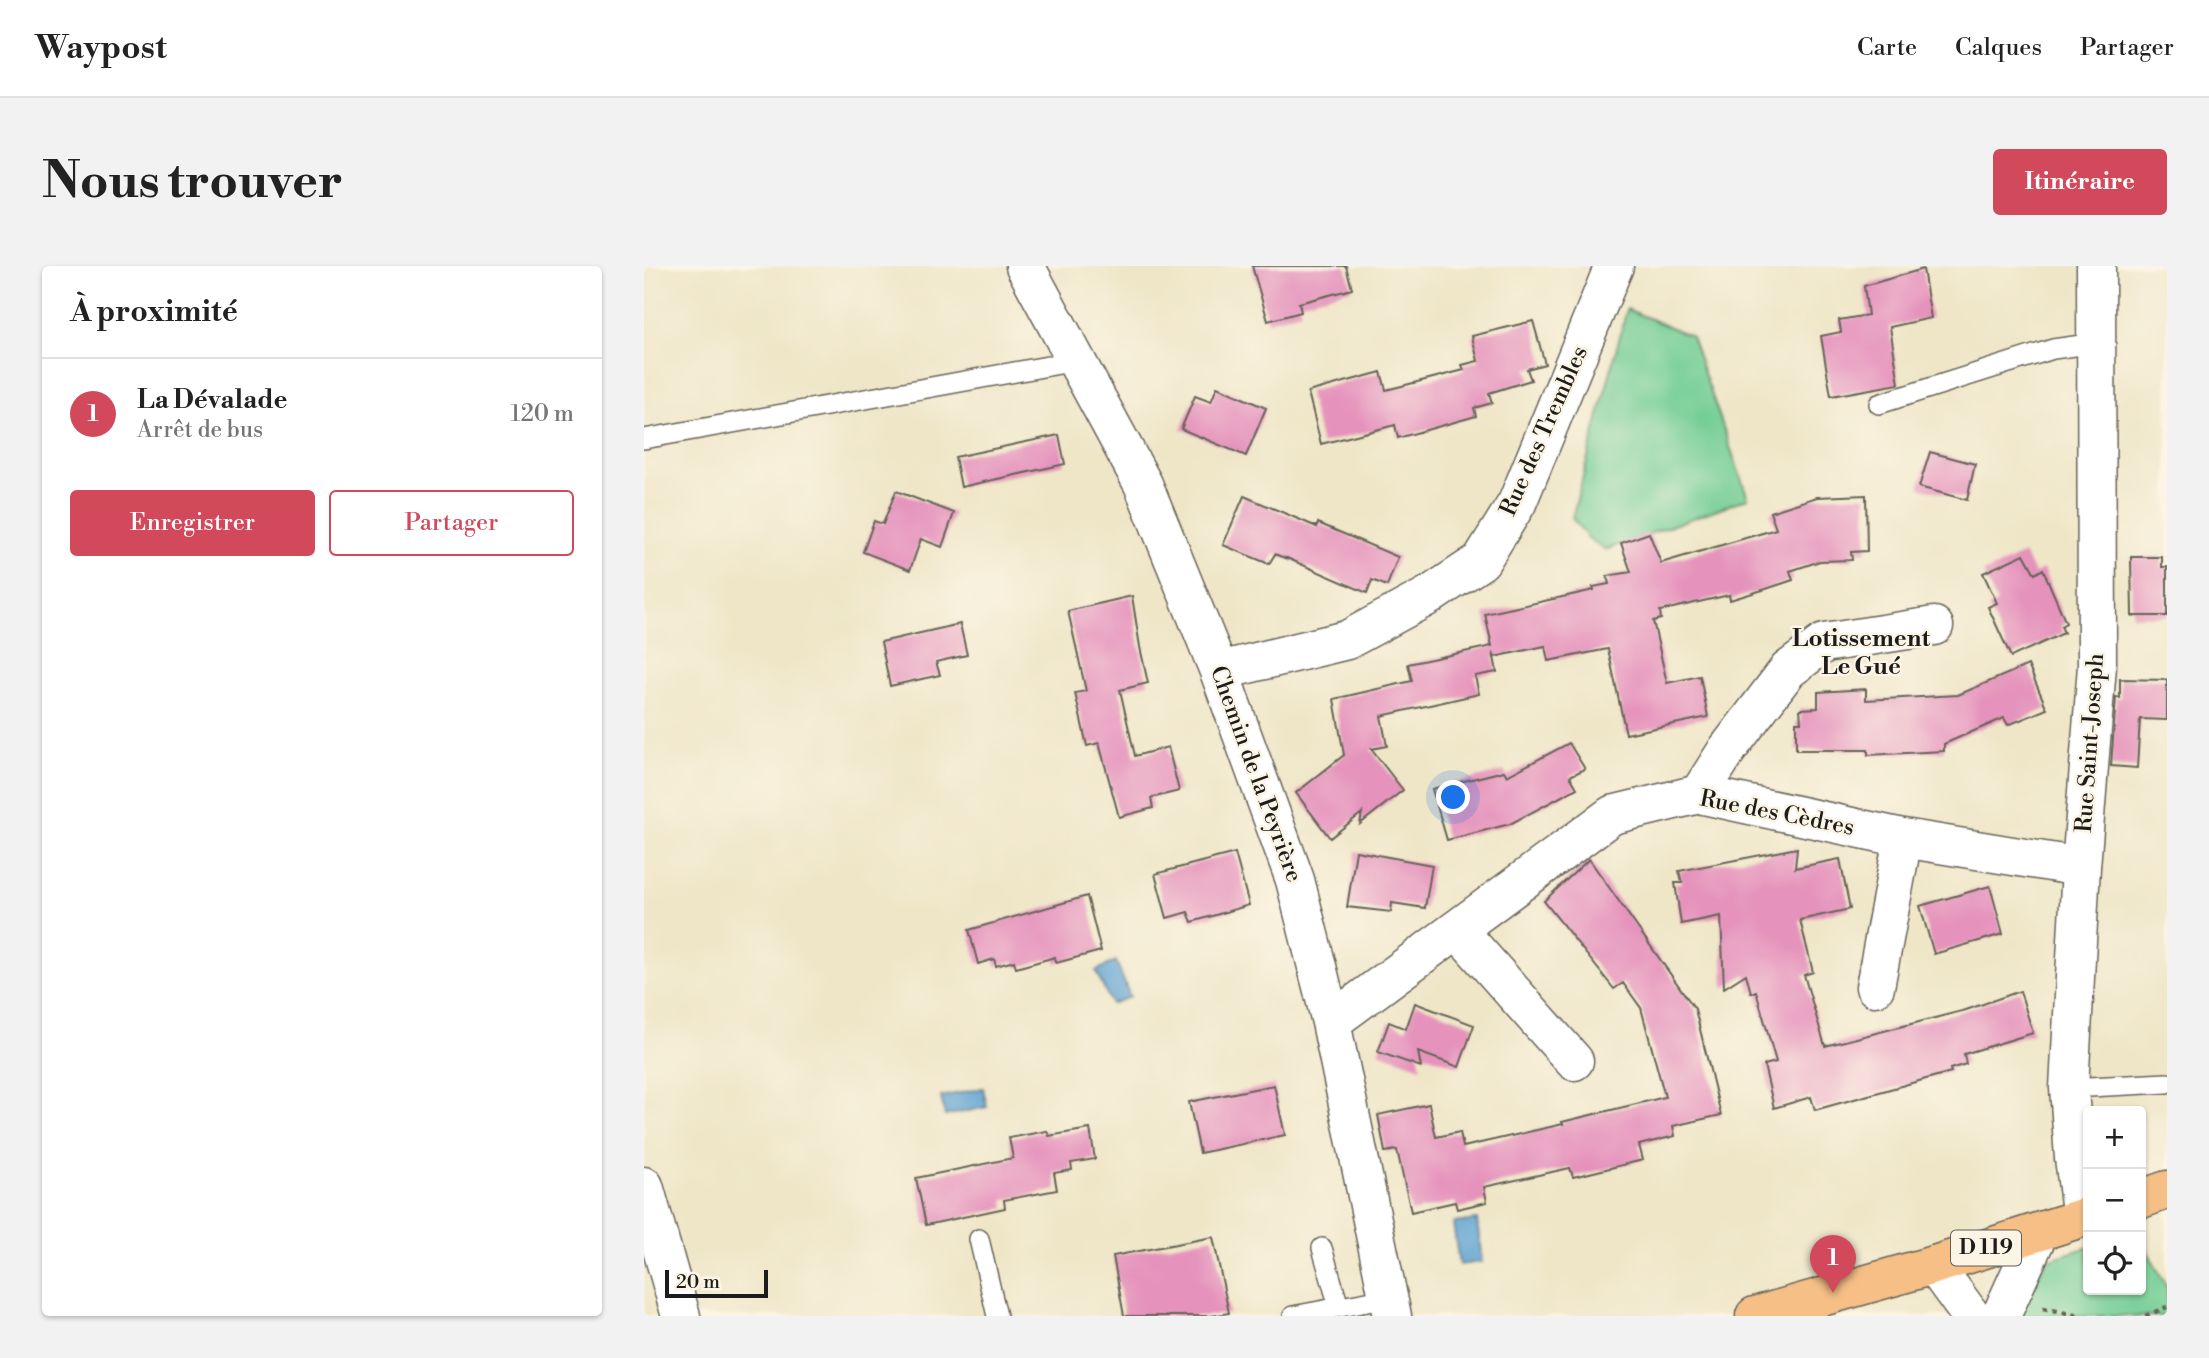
<!DOCTYPE html>
<html lang="fr">
<meta charset="utf-8">
<style>
body{margin:0;font-family:"Libre Bodoni",serif;background:#f2f2f2;color:#222}
.controls{position:absolute;right:21px;bottom:21px;display:grid;overflow:hidden;border-radius:7px;box-shadow:0 2px 5px #0004}
.controls button{width:63px;height:63px;display:grid;place-items:center;padding:0;border:0;border-bottom:2px solid #e0e0e0;background:#fff;color:#222;font:35px sans-serif}
.scale{position:absolute;left:21px;bottom:18px;width:103px;box-sizing:border-box;padding-left:7px;border:4px solid #1c1c1c;border-top:0;font-size:19px;line-height:24px;white-space:nowrap;color:#1c1c1c;-webkit-text-stroke:5px #fcf5e5;paint-order:stroke}
.you{position:absolute;left:810px;top:532px;width:24px;height:24px;margin:-18px;border:5px solid #fff;border-radius:50%;background:#1a73e8;box-shadow:0 0 0 10px #1a73e833}
.badge{display:grid;place-items:center;width:46px;height:46px;border-radius:50%;background:#d1495b;color:#fff;font-size:23px;font-weight:700}
.pin{position:absolute;translate:-50% -58px;filter:drop-shadow(0 2px 4px #0008)}
.pin::after{content:'';position:absolute;top:37px;width:24px;height:21px;background:inherit;clip-path:polygon(0 0,100% 0,50% 100%)}
.list{margin:0;padding:0;list-style:none}
h2{display:flex;justify-content:space-between;align-items:center;height:91px;margin:0;padding:0 28px;font-size:30px}
h2 small{font-size:23px;font-weight:400;color:#767676}
.list li{display:grid;grid-template-columns:46px 1fr auto;gap:21px;align-items:center;box-sizing:border-box;height:112px;padding:0 28px;border-top:2px solid #e0e0e0}
.list b{display:block;font-size:26px;white-space:nowrap}
.list p{margin:0;font-size:23px;white-space:nowrap;color:#767676}
.list em{font-size:23px;font-style:normal;color:#767676}
.actions{display:flex;gap:14px;padding:21px 28px}
.actions a{flex:1;padding:16px 0;border:2px solid #d1495b;border-radius:7px;text-align:center;font-size:24px;color:#d1495b}
.actions .main{background:#d1495b;color:#fff}
.icon{flex:none;width:38px;height:38px;fill:none;stroke:currentColor;stroke-width:2;stroke-linecap:round;stroke-linejoin:round}
.map{position:relative;flex:none;width:1523px;height:1050px;overflow:hidden;border-radius:7px}
header{display:flex;align-items:center;gap:42px;box-sizing:border-box;height:98px;padding:0 35px;background:#fff;border-bottom:2px solid #e0e0e0}
header strong{font-size:33px}
nav{display:flex;gap:38px;margin-inline-start:auto;font-size:24px}
.intro{display:flex;align-items:center;justify-content:space-between;box-sizing:border-box;height:168px;padding:0 42px}
h1{margin:0;font-size:49px}
.button{padding:18px 32px;border-radius:7px;background:#d1495b;color:#fff;font-size:24px;font-weight:700}
main{display:flex;gap:42px;padding:0 42px}
aside{flex:1;background:#fff;border-radius:7px;box-shadow:0 2px 5px #0004}
.map>svg:first-child{display:block}
</style>
<header>
<strong>Waypost</strong>
<nav><a>Carte</a><a>Calques</a><a>Partager</a></nav>
</header>
<div class="intro"><h1>Nous trouver</h1><a class="button">Itinéraire</a></div>
<main>
<aside>
<h2>À proximité<small></small></h2>
<ul class="list">
<li><span class="badge">1</span><div><b>La Dévalade</b><p>Arrêt de bus</p></div><em>120 m</em></li>
</ul>
<div class="actions"><a class="main">Enregistrer</a><a>Partager</a></div>
</aside>
<div class="map">
<svg width="1523" height="1050" viewBox="0 0 1523 1050">
<rect width="100%" height="100%" fill="#fcf5e5"/>
<filter id="ink" filterUnits="userSpaceOnUse"><feTurbulence type="fractalNoise" baseFrequency=".0143" numOctaves="2"/><feDisplacementMap in="SourceGraphic" scale="14" xChannelSelector="R" yChannelSelector="G"/><feConvolveMatrix kernelMatrix="1 2 1 2 8 2 1 2 1" color-interpolation-filters="sRGB"/></filter>
<filter id="wash" filterUnits="userSpaceOnUse"><feTurbulence type="fractalNoise" baseFrequency=".00686" numOctaves="4" result="noise"/><feDisplacementMap in="SourceGraphic" scale="28" xChannelSelector="R" yChannelSelector="G"/><feGaussianBlur stdDeviation="1.57" result="paint"/><feColorMatrix in="noise" values="0 0 0 0 0 0 0 0 0 0 0 0 0 0 0 0 0 1.4 0 .05"/><feComposite in="paint" operator="in"/></filter>
<g filter="url(#wash)">
<rect width="100%" height="100%" fill="#efe6c8"/>
<!-- green -->
<path fill="#72cd94" stroke="#477458" stroke-width="2" d="M 983,43 L 1047,70 L 1104,232 L 961,284 L 943,271 L 928,252 Z
M 1500,965 L 1504,986 L 1523,1022 L 1523,1050 L 1373,1050 L 1403,994 L 1444,981 L 1444,1024 L 1497,1024 L 1497,966 Z"/>
<!-- water -->
<path fill="#5da2d2" stroke="#3c5f77" stroke-width="2" d="M 472,695 L 486,731 L 467,738 L 452,705 Z
M 339,822 L 343,841 L 301,850 L 297,831 Z
M 833,954 L 838,996 L 815,999 L 809,957 Z"/>
<g id="blocks">
<!-- building -->
<path fill="#e593bc" d="M 608,0 L 702,0 L 708,23 L 655,37 L 657,46 L 624,55 Z
M 1279,3 L 1287,52 L 1246,61 L 1255,118 L 1187,130 L 1177,70 L 1197,66 L 1195,54 L 1224,49 L 1220,20 Z
M 889,55 L 901,98 L 883,103 L 887,114 L 845,127 L 848,137 L 830,142 L 832,150 L 754,172 L 751,159 L 677,178 L 664,126 L 737,106 L 742,124 L 820,104 L 818,99 L 834,95 L 828,70 Z
M 573,121 L 622,142 L 602,190 L 537,163 L 551,130 L 567,136 Z
M 415,169 L 421,198 L 317,221 L 311,191 Z
M 1286,186 L 1331,198 L 1323,234 L 1275,221 Z
M 252,225 L 310,247 L 298,281 L 277,273 L 266,304 L 219,286 L 230,255 L 239,258 Z
M 1222,229 L 1223,285 L 1207,286 L 1208,294 L 1176,295 L 1146,305 L 1149,314 L 1122,323 L 1086,334 L 1085,329 L 1016,345 L 1017,353 L 1009,355 L 1023,417 L 1056,410 L 1064,451 L 982,468 L 964,383 L 904,395 L 901,380 L 850,391 L 849,386 L 853,406 L 831,410 L 835,428 L 737,450 L 743,480 L 727,483 L 759,524 L 716,558 L 718,547 L 686,572 L 652,527 L 700,489 L 690,433 L 768,415 L 764,398 L 848,380 L 841,348 L 950,324 L 949,321 L 965,318 L 963,310 L 987,306 L 977,277 L 1005,267 L 1017,297 L 1132,263 L 1126,246 L 1173,231 Z
M 600,230 L 673,261 L 674,257 L 754,291 L 743,320 L 728,314 L 723,327 L 643,292 L 643,293 L 631,288 L 625,298 L 579,279 Z
M 1380,288 L 1391,308 L 1399,303 L 1422,357 L 1417,360 L 1420,367 L 1367,391 L 1344,341 L 1353,337 L 1339,307 Z
M 1487,291 L 1518,291 L 1518,301 L 1523,301 L 1523,350 L 1488,350 Z
M 488,330 L 496,381 L 504,417 L 476,424 L 491,490 L 524,481 L 535,525 L 507,532 L 509,542 L 475,551 L 455,477 L 443,480 L 431,427 L 442,425 L 424,345 Z
M 316,358 L 323,389 L 292,396 L 296,409 L 246,420 L 237,376 Z
M 1384,399 L 1403,443 L 1364,459 L 1360,452 L 1300,478 L 1300,485 L 1224,489 L 1224,484 L 1152,484 L 1152,456 L 1157,456 L 1156,443 L 1174,442 L 1174,426 L 1222,423 L 1222,434 L 1314,429 Z
M 1476,413 L 1523,414 L 1523,454 L 1496,453 L 1493,502 L 1467,500 L 1472,431 L 1476,432 Z
M 925,477 L 941,503 L 926,510 L 933,522 L 866,558 L 803,574 L 788,523 L 860,505 L 863,510 Z
M 1153,582 L 1151,602 L 1196,593 L 1206,643 L 1156,654 L 1169,706 L 1160,709 L 1181,780 L 1322,744 L 1376,725 L 1389,767 L 1320,788 L 1322,798 L 1306,803 L 1307,806 L 1171,844 L 1167,831 L 1130,842 L 1120,799 L 1132,796 L 1112,725 L 1107,727 L 1102,708 L 1080,722 L 1077,650 L 1037,658 L 1031,617 L 1038,617 L 1035,605 Z
M 712,585 L 788,599 L 781,642 L 748,637 L 747,646 L 703,641 Z
M 591,587 L 605,639 L 548,656 L 544,646 L 523,652 L 511,608 Z
M 945,593 L 1051,743 L 1077,849 L 1029,860 L 1031,870 L 995,879 L 999,894 L 929,911 L 926,902 L 840,921 L 843,936 L 813,943 L 811,936 L 767,946 L 753,884 L 741,886 L 734,849 L 785,838 L 792,871 L 816,866 L 819,881 L 919,858 L 918,856 L 1021,831 L 997,742 L 979,717 L 970,723 L 900,635 Z
M 1346,620 L 1359,668 L 1290,688 L 1276,640 Z
M 443,630 L 457,685 L 412,697 L 411,691 L 372,702 L 370,695 L 352,700 L 350,693 L 334,698 L 325,664 Z
M 771,737 L 830,759 L 815,801 L 774,786 L 777,801 L 734,786 L 745,756 L 762,763 Z
M 630,819 L 641,869 L 556,887 L 545,836 Z
M 446,863 L 451,893 L 427,897 L 428,904 L 410,907 L 413,924 L 360,934 L 361,942 L 282,959 L 272,912 L 369,892 L 365,872 L 403,865 L 405,870 Z
M 569,971 L 585,1047 L 567,1050 L 480,1050 L 469,990 Z"/>
</g>
</g>
<g filter="url(#ink)">
<use href="#blocks" fill-opacity="0" stroke="#666358" stroke-width="2"/>
<g fill="none" stroke-linecap="round" stroke-linejoin="round">
<defs>
<path id="service" d="M 1235,138 L 1409,83 L 1452,77
M 0,173 L 432,95
M 1425,822 L 1523,817
M 335,973 L 353,1050
M 678,982 L 695,1041
M 649,1050 L 744,1032"/>
<path id="minor" d="M 381,0 L 499,218 L 575,405 L 651,614 L 687,756 L 748,1050
M 575,405 L 703,374 L 786,329 L 837,295 L 873,237 L 970,0
M 1055,528 L 1083,484 L 1144,404 L 1180,377 L 1290,360
M 813,663 L 930,795
M 1231,721 L 1259,572
M 687,756 L 968,549 L 1055,528 L 1259,572 L 1437,601
M 0,920 L 37,1050
M 1438,952 L 1430,892 L 1425,822 L 1437,601 L 1453,400 L 1452,0"/>
<path id="tertiary" d="M 1290,999 L 1327,1050
M 1357,1050 L 1395,966"/>
<path id="primary" d="M 1497,933 L 1523,924
M 1111,1050 L 1290,999 L 1444,950"/>
</defs>
<!-- service casing -->
<use href="#service" stroke="#666358" stroke-width="22"/>
<!-- minor casing -->
<use href="#minor" stroke="#666358" stroke-width="41"/>
<!-- tertiary casing -->
<use href="#tertiary" stroke="#666358" stroke-width="41"/>
<!-- primary casing -->
<use href="#primary" stroke="#666358" stroke-width="41"/>
<!-- path -->
<path stroke="#666358" stroke-width="4.5" stroke-dasharray="5 5" stroke-linecap="butt" d="M 1399,1042 L 1435,1050
M 1501,1050 L 1523,1041"/>
<!-- service -->
<use href="#service" stroke="#fff" stroke-width="19"/>
<!-- minor -->
<use href="#minor" stroke="#fff" stroke-width="38"/>
<!-- tertiary -->
<use href="#tertiary" stroke="#fff" stroke-width="38"/>
<!-- primary -->
<use href="#primary" stroke="#f5bf86" stroke-width="38"/>
</g>
</g>
<g text-anchor="middle" dominant-baseline="central" stroke-width="5" stroke-linejoin="round" paint-order="stroke">
<!-- shield labels -->
<rect fill="#fcf5e5" stroke="#5f5d58" stroke-width="2" x="1307" y="964.5" width="70" height="35" rx="5"/>
<g font-size="21" font-weight="bold" fill="#1c1c1c">
<text x="1342" y="982">D 119</text>
</g>
<!-- street labels -->
<g font-size="23" fill="#1c1c1c" stroke="#fcf5e5">
<text transform="translate(900 165) rotate(-66)">Rue des Trembles</text>
<text transform="translate(1446 477) rotate(-86)">Rue Saint-Joseph</text>
<text transform="translate(612 508) rotate(70)">Chemin de la Peyrière</text>
<text transform="translate(1133 547) rotate(11)">Rue des Cèdres</text>
</g>
<!-- neighbourhood labels -->
<g font-size="24" font-weight="bold" fill="#1c1c1c" stroke="#fcf5e5">
<text x="1217" y="373">Lotissement<tspan x="1217" dy="28">Le Gué</tspan></text>
</g>
</g>
</svg>
<div class="controls">
<button>+</button>
<button>−</button>
<button><svg class="icon" aria-label="locate" viewBox="0 0 24 24"><circle cx="12" cy="12" r="6"/><path d="M12 2v4M12 18v4M2 12h4M18 12h4"/></svg></button>
</div>
<div class="scale">20 m</div>
<div class="you"></div>
<div class="pin badge" style="left:1189px;top:1027px">1</div>
</div>
</main>
